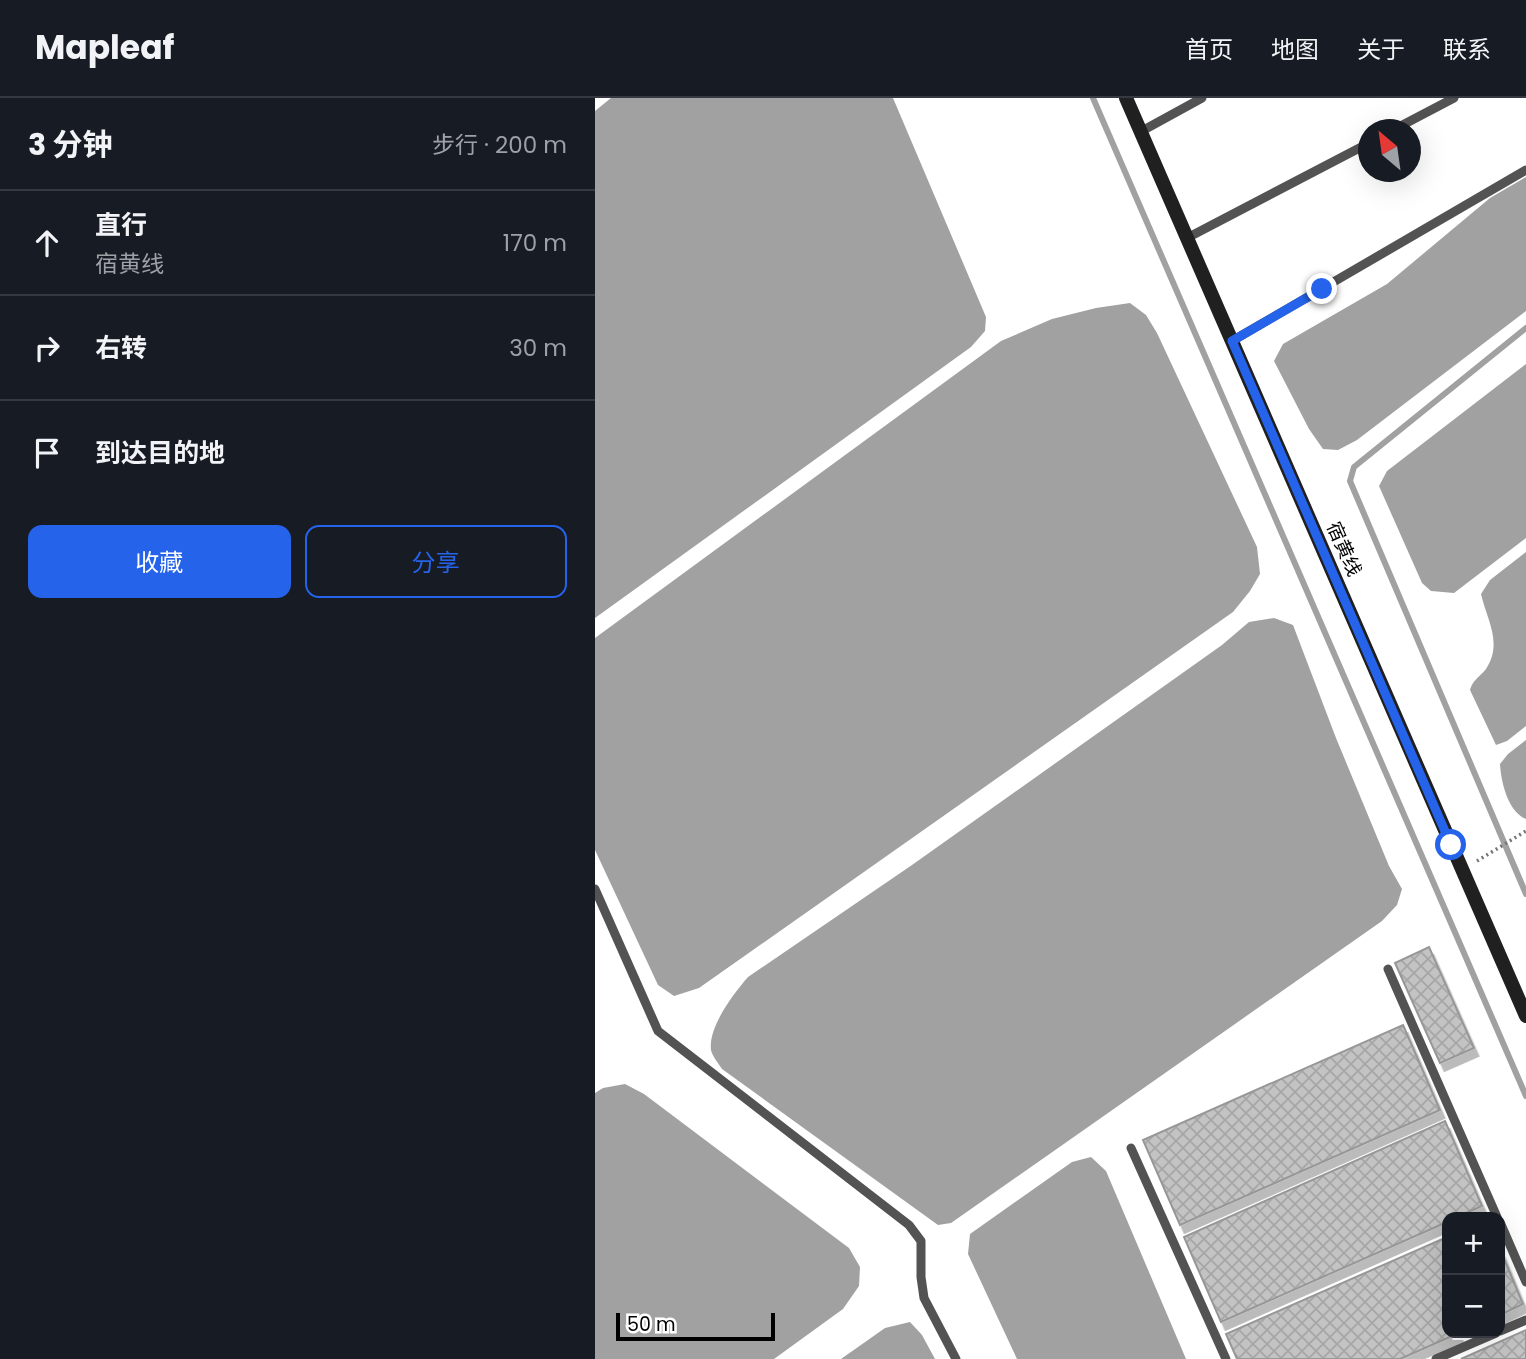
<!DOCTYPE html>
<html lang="zh">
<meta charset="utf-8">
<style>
body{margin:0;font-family:Poppins,"Noto Sans SC",sans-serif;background:#242831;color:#f1f3f6}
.controls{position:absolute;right:21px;bottom:21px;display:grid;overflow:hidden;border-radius:14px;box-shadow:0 7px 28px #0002}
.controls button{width:63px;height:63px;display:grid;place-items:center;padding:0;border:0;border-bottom:2px solid #363941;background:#171b24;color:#f1f3f6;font:35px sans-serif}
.compass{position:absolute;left:763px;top:21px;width:63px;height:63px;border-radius:50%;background:#171b24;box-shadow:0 7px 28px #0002;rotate:331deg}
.scale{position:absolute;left:21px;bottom:18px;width:159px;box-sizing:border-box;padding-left:7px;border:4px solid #000;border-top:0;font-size:19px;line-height:24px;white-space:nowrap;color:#000;-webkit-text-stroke:5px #fff;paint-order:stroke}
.stop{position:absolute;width:21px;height:21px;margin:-16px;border:5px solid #2563eb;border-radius:50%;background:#fff}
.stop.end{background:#2563eb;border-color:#fff;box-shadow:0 2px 7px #0008}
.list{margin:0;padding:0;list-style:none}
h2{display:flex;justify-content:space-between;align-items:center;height:91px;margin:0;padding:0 28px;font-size:30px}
h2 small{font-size:23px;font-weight:400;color:#9ea1a6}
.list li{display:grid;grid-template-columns:46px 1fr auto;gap:21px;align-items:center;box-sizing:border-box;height:105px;padding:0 28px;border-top:2px solid #363941}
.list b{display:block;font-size:26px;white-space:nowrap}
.list p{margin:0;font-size:23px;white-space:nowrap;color:#9ea1a6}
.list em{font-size:23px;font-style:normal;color:#9ea1a6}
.actions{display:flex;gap:14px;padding:21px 28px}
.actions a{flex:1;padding:16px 0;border:2px solid #2563eb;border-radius:14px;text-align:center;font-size:24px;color:#2563eb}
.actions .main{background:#2563eb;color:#fff}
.icon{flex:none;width:38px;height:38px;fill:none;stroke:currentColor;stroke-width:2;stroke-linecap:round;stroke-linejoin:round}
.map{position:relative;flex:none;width:931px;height:1261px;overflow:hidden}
header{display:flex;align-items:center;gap:42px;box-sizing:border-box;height:98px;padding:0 35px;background:#171b24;border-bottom:2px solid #363941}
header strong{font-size:33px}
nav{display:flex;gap:38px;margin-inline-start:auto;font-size:24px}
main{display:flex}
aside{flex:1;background:#171b24}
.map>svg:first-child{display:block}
</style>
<header>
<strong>Mapleaf</strong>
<nav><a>首页</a><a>地图</a><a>关于</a><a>联系</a></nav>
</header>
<main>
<aside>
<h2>3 分钟<small>步行 · 200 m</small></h2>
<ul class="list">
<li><svg class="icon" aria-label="ahead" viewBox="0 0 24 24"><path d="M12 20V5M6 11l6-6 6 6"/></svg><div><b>直行</b><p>宿黄线</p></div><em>170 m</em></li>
<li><svg class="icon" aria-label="right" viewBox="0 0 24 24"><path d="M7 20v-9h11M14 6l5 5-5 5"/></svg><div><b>右转</b></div><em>30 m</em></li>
<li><svg class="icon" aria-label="arrive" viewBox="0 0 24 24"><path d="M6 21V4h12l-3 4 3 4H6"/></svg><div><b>到达目的地</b></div></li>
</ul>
<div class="actions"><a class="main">收藏</a><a>分享</a></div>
</aside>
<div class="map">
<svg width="931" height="1261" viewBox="0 0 931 1261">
<defs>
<pattern id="building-cross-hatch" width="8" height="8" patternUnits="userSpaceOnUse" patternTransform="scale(1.75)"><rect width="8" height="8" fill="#c3c3c3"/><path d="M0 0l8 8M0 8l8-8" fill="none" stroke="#a6a6a6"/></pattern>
<filter id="shadow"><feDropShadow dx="4.5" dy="8" stdDeviation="0" flood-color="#0004"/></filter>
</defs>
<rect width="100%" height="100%" fill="#fff"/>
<!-- water -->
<path fill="#a1a1a1" d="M 16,0 L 298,0 L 391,219 L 390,233 L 376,249 L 0,520 L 0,13 Z
M 931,79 L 931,213 L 762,342 L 743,352 L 728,351 L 714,331 L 679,263 L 688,246 L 792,186 L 895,100 Z
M 535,205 L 551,217 L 562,235 L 662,449 L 665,476 L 655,493 L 638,514 L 104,890 L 79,898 L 63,887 L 0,752 L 0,540 L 406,243 L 457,221 L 501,210 Z
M 931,266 L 931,440 L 859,495 L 836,493 L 827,485 L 784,388 L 792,373 Z
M 931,454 L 931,628 L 912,643 L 901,647 L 875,592 C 878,581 885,579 891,571 C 908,545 892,522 886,496 L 895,482 Z
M 679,520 L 698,527 L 741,640 L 794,768 L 807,791 L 802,807 L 787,823 L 356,1125 L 343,1127 L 127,971 C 124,966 117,958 116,952 C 113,929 139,895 153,879 L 317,767 L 627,547 L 654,524 Z
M 931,642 L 931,721 C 913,714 906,684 905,666 L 913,656 Z
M 30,986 L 49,996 L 254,1150 L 265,1169 L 264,1188 L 248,1211 L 179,1261 L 0,1261 L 0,995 L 8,990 Z
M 496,1059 L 511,1073 L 591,1261 L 422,1261 L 373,1156 L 375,1136 L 477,1064 Z
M 315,1224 L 327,1237 L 340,1261 L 246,1261 L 290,1230 Z"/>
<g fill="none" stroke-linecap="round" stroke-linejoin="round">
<!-- stream -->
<path stroke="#a1a1a1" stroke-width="6" d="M 498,0 L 931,998
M 931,230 L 759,369 L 755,383 L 931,796"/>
</g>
<!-- building -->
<path fill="url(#building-cross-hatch)" stroke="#979797" stroke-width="2" filter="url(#shadow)" d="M 834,849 L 879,950 L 845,965 L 800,865 Z
M 808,927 L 845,1012 L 585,1127 L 548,1042 Z
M 850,1023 L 887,1108 L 862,1119 L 852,1119 L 852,1124 L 626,1224 L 589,1139 Z
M 852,1139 L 852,1235 L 864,1235 L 805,1261 L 642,1261 L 631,1236 Z
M 905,1151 L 928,1206 L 905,1217 Z
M 931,1232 L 931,1261 L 866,1261 Z"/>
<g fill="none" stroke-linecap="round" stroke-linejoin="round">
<!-- path -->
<path stroke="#757575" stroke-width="3.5" stroke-dasharray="2 3.5" stroke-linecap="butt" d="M 882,763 L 931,733"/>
<!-- service -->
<path stroke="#535353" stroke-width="9" d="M 798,32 L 859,0
M 545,34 L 607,0
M 592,140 L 774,45
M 637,243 L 931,72
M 0,791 L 63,933 L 314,1127 L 326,1143 L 326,1179 L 329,1200 L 361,1261
M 793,871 L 902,1119
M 536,1050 L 631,1261
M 905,1124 L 931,1184
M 905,1233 L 931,1222
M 841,1261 L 901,1235"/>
<!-- secondary -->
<path stroke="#202020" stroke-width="14" d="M 531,0 L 931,918"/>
</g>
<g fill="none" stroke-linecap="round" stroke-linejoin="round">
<!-- route -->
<path stroke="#2563eb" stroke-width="9" d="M 727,191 L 637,243 L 856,747"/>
</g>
<g text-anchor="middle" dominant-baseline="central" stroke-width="5" stroke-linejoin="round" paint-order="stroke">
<!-- street labels -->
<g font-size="19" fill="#000" stroke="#fff">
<text transform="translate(749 451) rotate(66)">宿黄线</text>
</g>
</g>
</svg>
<div class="controls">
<button>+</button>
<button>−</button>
</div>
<svg class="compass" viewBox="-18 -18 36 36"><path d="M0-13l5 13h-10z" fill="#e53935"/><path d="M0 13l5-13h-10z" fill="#9ea1a6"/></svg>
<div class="scale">50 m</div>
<div class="stop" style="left:856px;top:747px"></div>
<div class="stop end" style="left:727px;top:191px"></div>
</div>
</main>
